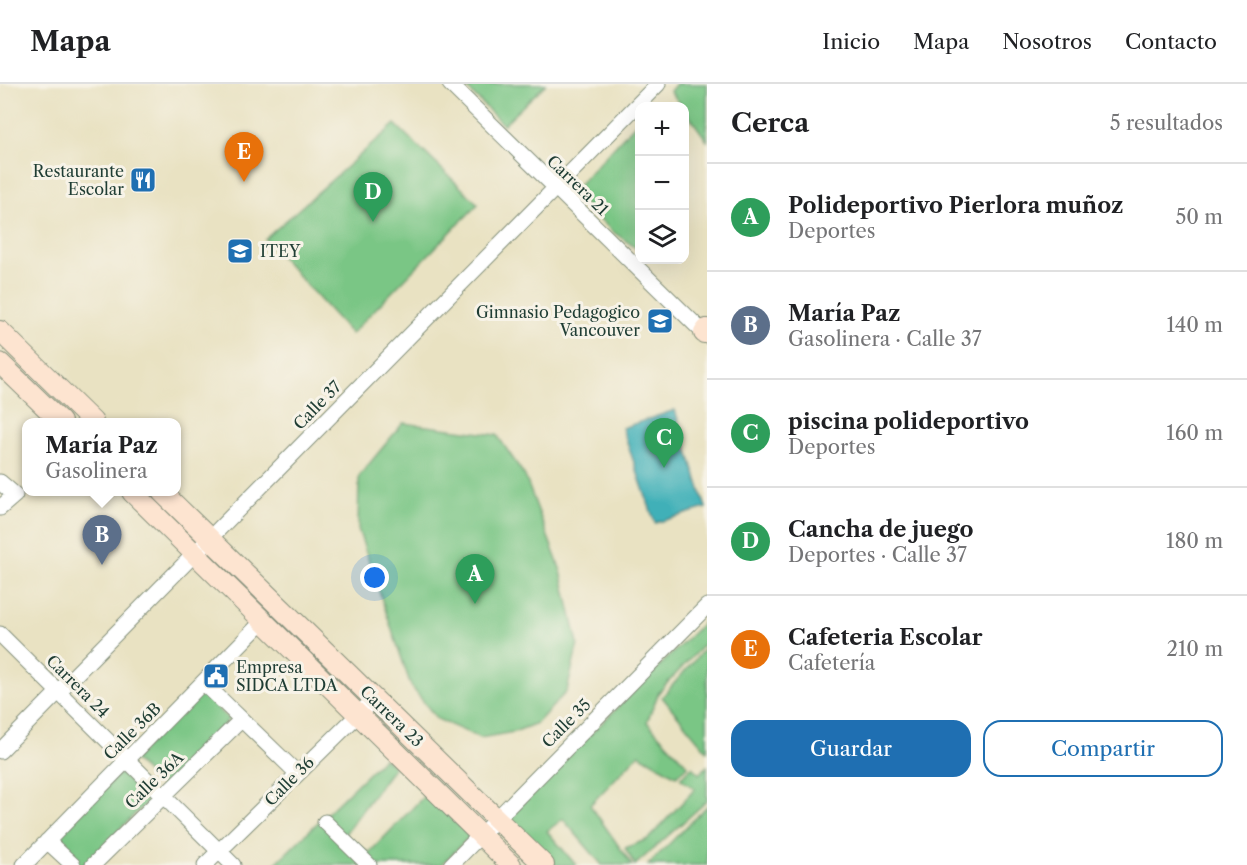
<!DOCTYPE html>
<html lang="es">
<meta charset="utf-8">
<style>
body{margin:0;font-family:"Libre Caslon Text",serif;background:#f6f6f6;color:#202124}
.controls{position:absolute;right:18px;top:18px;display:grid;overflow:hidden;border-radius:12px;box-shadow:0 6px 24px #0002}
.controls button{width:54px;height:54px;display:grid;place-items:center;padding:0;border:0;border-bottom:2px solid #e0e0e0;background:#fff;color:#202124;font:30px sans-serif}
.you{position:absolute;left:375px;top:494px;width:21px;height:21px;margin:-15px;border:4px solid #fff;border-radius:50%;background:#1a73e8;box-shadow:0 0 0 9px #1a73e833}
.badge{display:grid;place-items:center;width:39px;height:39px;border-radius:50%;background:#1f6fb2;color:#fff;font-size:20px;font-weight:700}
.pin{position:absolute;translate:-50% -50px;filter:drop-shadow(0 2px 3px #0008)}
.pin::after{content:'';position:absolute;top:32px;width:21px;height:18px;background:inherit;clip-path:polygon(0 0,100% 0,50% 100%)}
.popup{position:absolute;left:22px;top:334px;width:159px;height:78px;box-sizing:border-box;display:grid;place-content:center;border-radius:12px;background:#fff;filter:drop-shadow(0 2px 4px #0005);font-size:20px;white-space:nowrap;color:#757577}
.popup b{font-size:22px;color:#202124}
.popup::after{content:'';position:absolute;left:50%;top:100%;margin-left:-12px;border:12px solid transparent;border-top-color:#fff}
.list{margin:0;padding:0;list-style:none}
h2{display:flex;justify-content:space-between;align-items:center;height:78px;margin:0;padding:0 24px;font-size:26px}
h2 small{font-size:20px;font-weight:400;color:#757577}
.list li{display:grid;grid-template-columns:39px 1fr auto;gap:18px;align-items:center;box-sizing:border-box;height:108px;padding:0 24px;border-top:2px solid #e0e0e0}
.list b{display:block;font-size:22px;white-space:nowrap}
.list p{margin:0;font-size:20px;white-space:nowrap;color:#757577}
.list em{font-size:20px;font-style:normal;color:#757577}
.actions{display:flex;gap:12px;padding:18px 24px}
.actions a{flex:1;padding:14px 0;border:2px solid #1f6fb2;border-radius:18px;text-align:center;font-size:21px;color:#1f6fb2}
.actions .main{background:#1f6fb2;color:#fff}
.icon{flex:none;width:33px;height:33px;fill:none;stroke:currentColor;stroke-width:2;stroke-linecap:round;stroke-linejoin:round}
.map{position:relative;flex:none;width:707px;height:781px;overflow:hidden}
header{display:flex;align-items:center;gap:36px;box-sizing:border-box;height:84px;padding:0 30px;background:#fff;border-bottom:2px solid #e0e0e0}
header strong{font-size:28px}
nav{display:flex;gap:33px;margin-inline-start:auto;font-size:21px}
main{display:flex}
aside{flex:1;background:#fff}
.map>svg:first-child{display:block}
</style>
<header>
<strong>Mapa</strong>
<nav><a>Inicio</a><a>Mapa</a><a>Nosotros</a><a>Contacto</a></nav>
</header>
<main>
<div class="map">
<svg width="707" height="781" viewBox="0 0 707 781">
<rect width="100%" height="100%" fill="#f7f3e8"/>
<filter id="ink" filterUnits="userSpaceOnUse"><feTurbulence type="fractalNoise" baseFrequency=".0167" numOctaves="2"/><feDisplacementMap in="SourceGraphic" scale="12" xChannelSelector="R" yChannelSelector="G"/><feConvolveMatrix kernelMatrix="1 2 1 2 8 2 1 2 1" color-interpolation-filters="sRGB"/></filter>
<filter id="wash" filterUnits="userSpaceOnUse"><feTurbulence type="fractalNoise" baseFrequency=".008" numOctaves="4" result="noise"/><feDisplacementMap in="SourceGraphic" scale="24" xChannelSelector="R" yChannelSelector="G"/><feGaussianBlur stdDeviation="1.35" result="paint"/><feColorMatrix in="noise" values="0 0 0 0 0 0 0 0 0 0 0 0 0 0 0 0 0 1.4 0 .05"/><feComposite in="paint" operator="in"/></filter>
<g filter="url(#wash)">
<rect width="100%" height="100%" fill="#e9e2c2"/>
<!-- green -->
<path fill="#7ac685" stroke="#4c825c" stroke-width="1.5" d="M 463,0 L 546,0 L 503,41 Z
M 676,0 L 707,0 L 707,57 L 685,26 L 684,22 L 682,22 L 670,7 Z
M 639,36 L 639,166 L 612,147 L 572,108 Z
M 395,40 L 478,120 L 351,250 L 265,155 Z
M 403,339 L 497,351 L 525,392 L 561,487 L 578,560 L 567,607 L 537,639 L 514,648 L 480,654 L 437,635 L 411,602 L 358,445 L 359,392 Z
M 707,535 L 707,557 L 659,608 L 647,638 L 688,682 L 676,692 L 639,670 L 590,721 L 632,781 L 602,781 L 563,735 L 547,747 L 576,781 L 555,781 L 507,733 Z
M 707,562 L 707,667 L 662,613 Z
M 199,607 L 229,635 L 164,704 L 134,676 Z
M 384,674 L 394,683 L 344,751 L 369,769 L 426,710 L 470,752 L 441,781 L 274,781 Z
M 707,682 L 707,717 L 635,781 L 625,764 L 648,755 L 695,705 L 680,694 L 692,683 L 699,690 Z
M 120,689 L 148,717 L 84,781 L 74,781 L 51,758 Z
M 707,722 L 707,781 L 648,781 Z"/>
<!-- water -->
<path fill="#3fb0b8" stroke="#2f7676" stroke-width="1.5" d="M 675,326 L 706,424 L 655,439 L 622,344 Z"/>
</g>
<g filter="url(#ink)">
<g fill="none" stroke-linecap="round" stroke-linejoin="round">
<defs>
<path id="street" d="M 450,0 L 707,252
M 0,398 L 15,411 L 0,424
M 0,550 L 233,781
M 204,599 L 297,689
M 0,667 L 658,0
M 325,738 L 369,781
M 47,757 L 73,781
M 24,781 L 263,537
M 93,781 L 241,636
M 205,781 L 374,615
M 451,781 L 707,522"/>
<path id="secondary" d="M 0,247 L 93,338
M 704,249 L 707,245
M 0,279 L 61,338
M 132,408 L 511,781
M 162,408 L 544,781"/>
</defs>
<!-- street casing -->
<use href="#street" stroke="#84907b" stroke-width="17"/>
<!-- secondary casing -->
<use href="#secondary" stroke="#84907b" stroke-width="22"/>
<!-- street -->
<use href="#street" stroke="#fff" stroke-width="15"/>
<!-- secondary -->
<use href="#secondary" stroke="#fde4d0" stroke-width="20"/>
</g>
</g>
<!-- icons -->
<defs>
<symbol id="restaurant-square" viewBox="-11 -11 22 22"><rect x="-9" y="-9" width="18" height="18" rx="4" fill="#1f6fb2" stroke="#f7f3e8"/><path d="M-5-6h1v4h1v-4h1v4h1v-4h1v5L-1.5 .5V6h-2V.5L-5-1ZM5-6V6H3V1.5H1.5Q1.5-4 5-6Z" fill="#fff"/></symbol>
<symbol id="school-square" viewBox="-11 -11 22 22"><rect x="-9" y="-9" width="18" height="18" rx="4" fill="#1f6fb2" stroke="#f7f3e8"/><path d="M0-5L7-2L0 1L-7-2ZM-4 1L0 2.5L4 1V4Q0 6-4 4Z" fill="#fff"/></symbol>
<symbol id="civic-square" viewBox="-11 -11 22 22"><rect x="-9" y="-9" width="18" height="18" rx="4" fill="#1f6fb2" stroke="#f7f3e8"/><path d="M-.6-6.5H3V-4.5H.6V-3L4-1V1h2V6H-6V1h2V-1L-.6-3ZM-1.2 2.5V6h2.4V2.5Z" fill="#fff"/></symbol>
</defs>
<g fill-rule="evenodd">
<use href="#restaurant-square" x="128" y="81" width="30" height="30"/>
<use href="#school-square" x="225" y="152" width="30" height="30"/>
<use href="#school-square" x="645" y="222" width="30" height="30"/>
<use href="#civic-square" x="201" y="577" width="30" height="30"/>
</g>
<g text-anchor="middle" dominant-baseline="central" stroke-width="6" stroke-linejoin="round" paint-order="stroke">
<!-- poi labels -->
<g font-size="16" fill="#1f3d34" stroke="#f7f3e8" text-anchor="end">
<text x="124" y="87">Restaurante<tspan x="124" dy="18">Escolar</tspan></text>
<text x="260" y="167" text-anchor="start">ITEY</text>
<text x="640" y="228">Gimnasio Pedagogico<tspan x="640" dy="18">Vancouver</tspan></text>
<text x="236" y="583" text-anchor="start">Empresa<tspan x="236" dy="18">SIDCA LTDA</tspan></text>
</g>
<!-- street labels -->
<g font-size="16" fill="#1f3d34" stroke="#f7f3e8">
<text transform="translate(578 101) rotate(44)">Carrera 21</text>
<text transform="translate(317 321) rotate(-46)">Calle 37</text>
<text transform="translate(78 602) rotate(45)">Carrera 24</text>
<text transform="translate(392 632) rotate(44)">Carrera 23</text>
<text transform="translate(566 639) rotate(-45)">Calle 35</text>
<text transform="translate(132 647) rotate(-45)">Calle 36B</text>
<text transform="translate(154 696) rotate(-44)">Calle 36A</text>
<text transform="translate(289 697) rotate(-45)">Calle 36</text>
</g>
</g>
</svg>
<div class="controls">
<button>+</button>
<button>−</button>
<button><svg class="icon" aria-label="layers" viewBox="0 0 24 24"><path d="M12 4l9 5-9 5-9-5zM3 14l9 5 9-5"/></svg></button>
</div>
<div class="you"></div>
<div class="pin badge" style="left:475px;top:520px;background:#2e9e5b">A</div>
<div class="pin badge" style="left:102px;top:481px;background:#5c6f8a">B</div>
<div class="popup"><b>María Paz</b>Gasolinera</div>
<div class="pin badge" style="left:664px;top:384px;background:#2e9e5b">C</div>
<div class="pin badge" style="left:373px;top:138px;background:#2e9e5b">D</div>
<div class="pin badge" style="left:244px;top:98px;background:#e8710a">E</div>
</div>
<aside>
<h2>Cerca<small>5 resultados</small></h2>
<ul class="list">
<li><span class="badge" style="background:#2e9e5b">A</span><div><b>Polideportivo Pierlora muñoz</b><p>Deportes</p></div><em>50 m</em></li>
<li><span class="badge" style="background:#5c6f8a">B</span><div><b>María Paz</b><p>Gasolinera · Calle 37</p></div><em>140 m</em></li>
<li><span class="badge" style="background:#2e9e5b">C</span><div><b>piscina polideportivo</b><p>Deportes</p></div><em>160 m</em></li>
<li><span class="badge" style="background:#2e9e5b">D</span><div><b>Cancha de juego</b><p>Deportes · Calle 37</p></div><em>180 m</em></li>
<li><span class="badge" style="background:#e8710a">E</span><div><b>Cafeteria Escolar</b><p>Cafetería</p></div><em>210 m</em></li>
</ul>
<div class="actions"><a class="main">Guardar</a><a>Compartir</a></div>
</aside>
</main>
